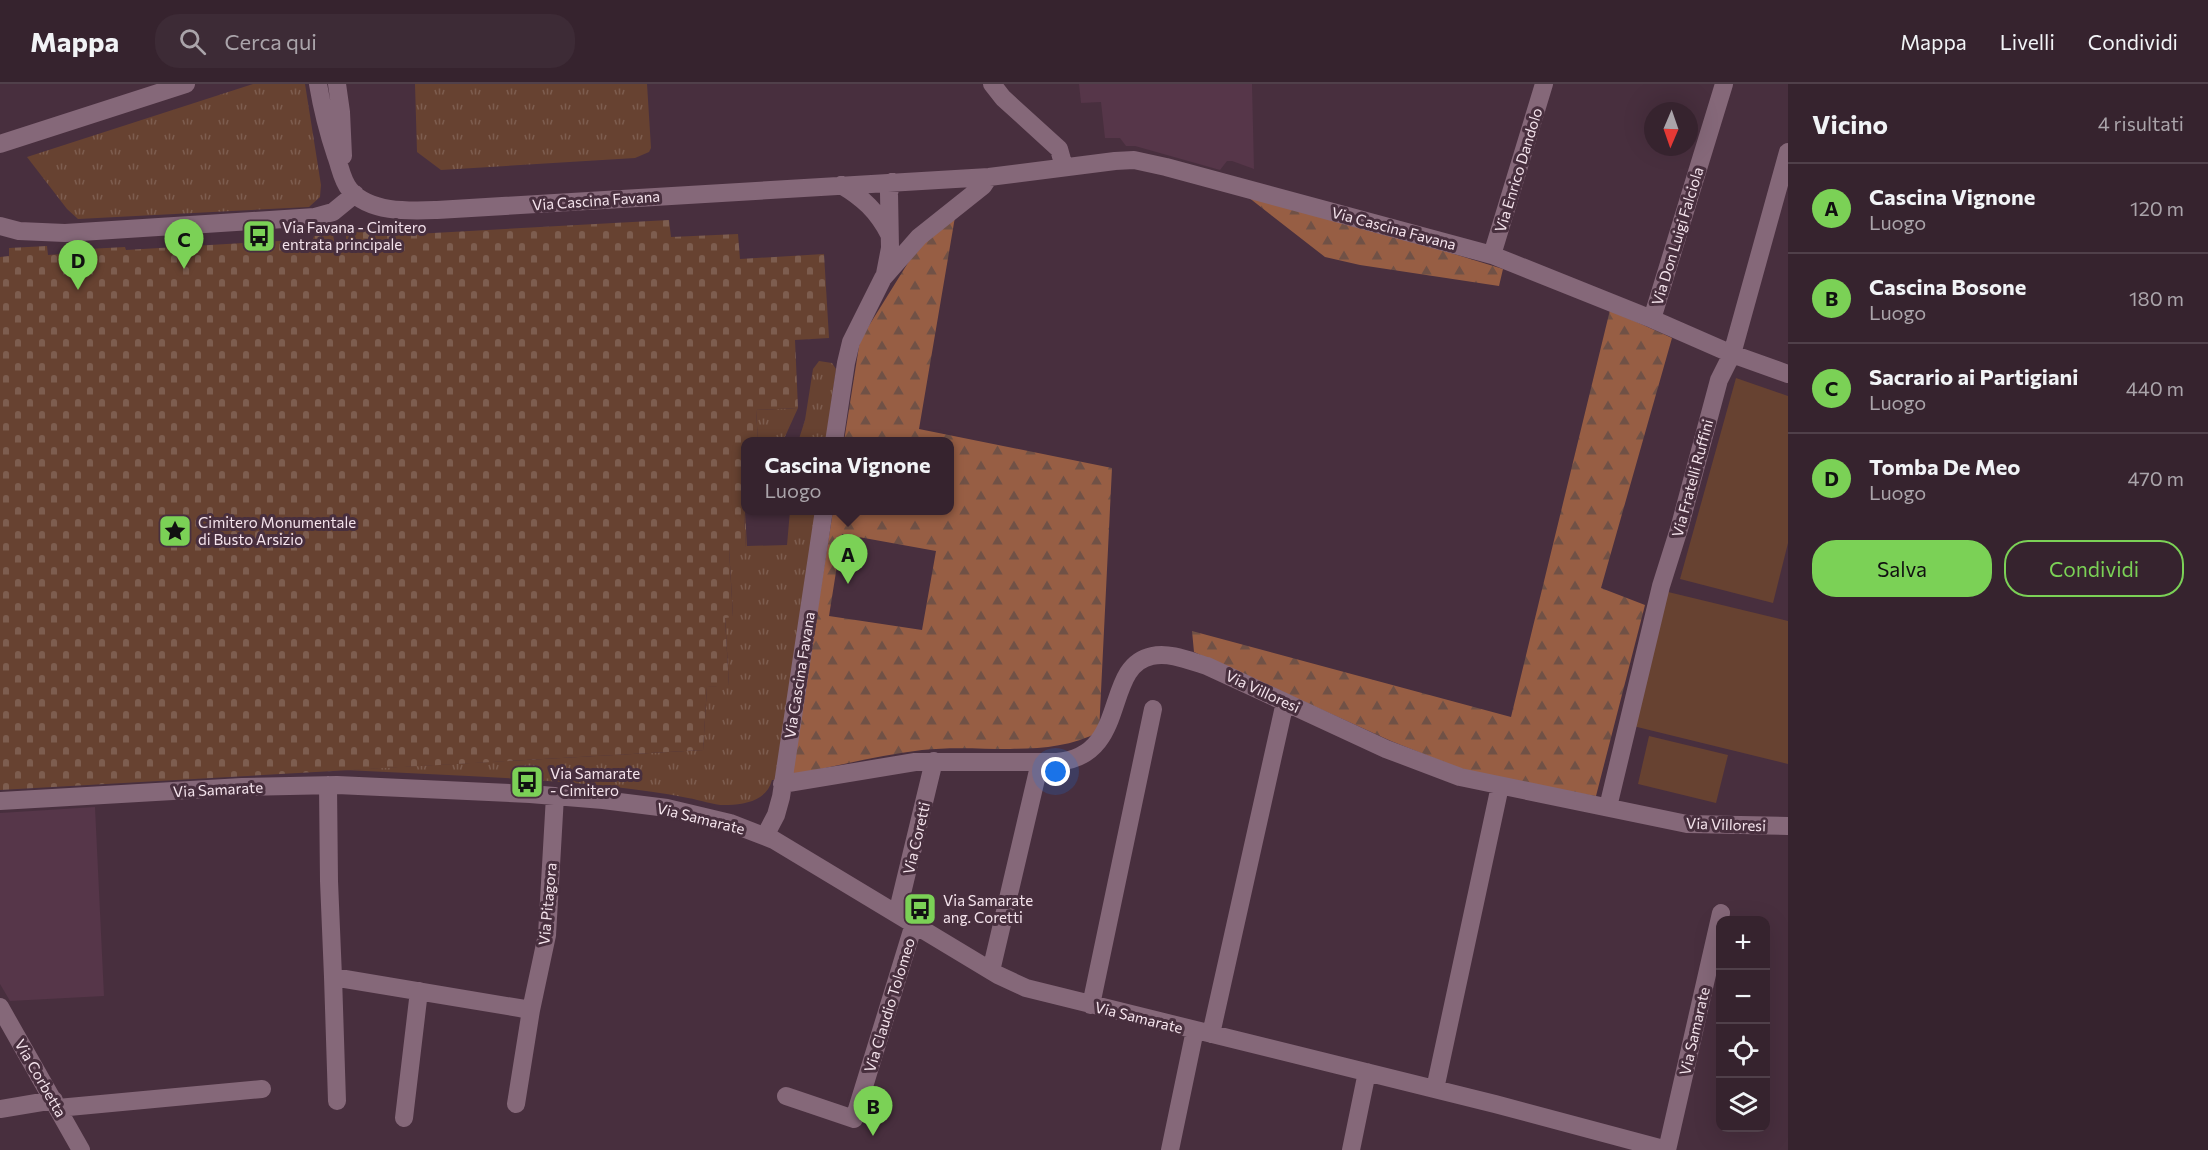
<!DOCTYPE html>
<html lang="it">
<meta charset="utf-8">
<style>
body{margin:0;font-family:Commissioner,sans-serif;background:#3d2b36;color:#f1f3f6}
.controls{position:absolute;right:18px;bottom:18px;display:grid;overflow:hidden;border-radius:12px;box-shadow:0 6px 24px #0002}
.controls button{width:54px;height:54px;display:grid;place-items:center;padding:0;border:0;border-bottom:2px solid #50404a;background:#36232e;color:#f1f3f6;font:30px sans-serif}
.compass{position:absolute;left:1644px;top:18px;width:54px;height:54px;border-radius:50%;background:#36232e;box-shadow:0 6px 24px #0002;rotate:182deg}
.you{position:absolute;left:1056px;top:688px;width:21px;height:21px;margin:-15px;border:4px solid #fff;border-radius:50%;background:#1a73e8;box-shadow:0 0 0 9px #1a73e833}
.badge{display:grid;place-items:center;width:39px;height:39px;border-radius:50%;background:#7bd156;color:#111;font-size:20px;font-weight:700}
.pin{position:absolute;translate:-50% -50px;filter:drop-shadow(0 2px 3px #0008)}
.pin::after{content:'';position:absolute;top:32px;width:21px;height:18px;background:inherit;clip-path:polygon(0 0,100% 0,50% 100%)}
.popup{position:absolute;left:741px;top:353px;width:213px;height:78px;box-sizing:border-box;display:grid;place-content:center;border-radius:12px;background:#36232e;filter:drop-shadow(0 2px 4px #0005);font-size:20px;white-space:nowrap;color:#aaa4aa}
.popup b{font-size:22px;color:#f1f3f6}
.popup::after{content:'';position:absolute;left:50%;top:100%;margin-left:-12px;border:12px solid transparent;border-top-color:#36232e}
.list{margin:0;padding:0;list-style:none}
h2{display:flex;justify-content:space-between;align-items:center;height:78px;margin:0;padding:0 24px;font-size:26px}
h2 small{font-size:20px;font-weight:400;color:#aaa4aa}
.list li{display:grid;grid-template-columns:39px 1fr auto;gap:18px;align-items:center;box-sizing:border-box;height:90px;padding:0 24px;border-top:2px solid #50404a}
.list b{display:block;font-size:22px;white-space:nowrap}
.list p{margin:0;font-size:20px;white-space:nowrap;color:#aaa4aa}
.list em{font-size:20px;font-style:normal;color:#aaa4aa}
.actions{display:flex;gap:12px;padding:18px 24px}
.actions a{flex:1;padding:14px 0;border:2px solid #7bd156;border-radius:24px;text-align:center;font-size:21px;color:#7bd156}
.actions .main{background:#7bd156;color:#111}
.icon{flex:none;width:33px;height:33px;fill:none;stroke:currentColor;stroke-width:2;stroke-linecap:round;stroke-linejoin:round}
.map{position:relative;flex:none;width:1788px;height:1066px;overflow:hidden}
header{display:flex;align-items:center;gap:36px;box-sizing:border-box;height:84px;padding:0 30px;background:#36232e;border-bottom:2px solid #50404a}
header strong{font-size:28px}
nav{display:flex;gap:33px;margin-inline-start:auto;font-size:21px}
.search{width:420px;height:54px;background:#3d2b36;display:flex;align-items:center;gap:15px;box-sizing:border-box;padding:0 21px;border-radius:24px;color:#aaa4aa;font-size:22px}
main{display:flex}
aside{flex:1;background:#36232e}
.map>svg:first-child{display:block}
</style>
<header>
<strong>Mappa</strong>
<div class="search"><svg class="icon" aria-label="search" viewBox="0 0 24 24"><circle cx="10" cy="10" r="6"/><path d="M15 15l6 6"/></svg>Cerca qui</div>
<nav><a>Mappa</a><a>Livelli</a><a>Condividi</a></nav>
</header>
<main>
<div class="map">
<svg width="1788" height="1066" viewBox="0 0 1788 1066">
<defs>
<pattern id="grass-tufts" width="24" height="20" patternUnits="userSpaceOnUse" patternTransform="scale(1.5)"><rect width="24" height="20" fill="#674231"/><path d="M3 7l-1-3M5 7V3M7 7l1-3M15 17l-1-3M17 17v-4M19 17l1-3" fill="none" stroke="#7d5d4f"/></pattern>
<pattern id="forest-firs" width="22" height="20" patternUnits="userSpaceOnUse" patternTransform="scale(1.5)"><rect width="22" height="20" fill="#975e44"/><path d="M5 1l3.5 6h-7zM16 11l3.5 6h-7z" fill="#705146"/></pattern>
<pattern id="cemetery-stones" width="16" height="16" patternUnits="userSpaceOnUse" patternTransform="scale(1.5)"><rect width="16" height="16" fill="#674231"/><path d="M2 7V4a2 2 0 0 1 4 0v3zM10 15v-3a2 2 0 0 1 4 0v3z" fill="#7d5d4f"/></pattern>
</defs>
<rect width="100%" height="100%" fill="#482f3e"/>
<!-- built -->
<path fill="#563649" d="M 1079,0 L 1252,0 L 1254,85 L 1232,77 L 1227,77 L 1220,86 L 1135,62 L 1126,62 L 1120,54 L 1105,54 L 1101,18 L 1081,19 Z
M 95,723 L 104,912 L 10,917 L 0,900 L 0,729 Z"/>
<!-- grass -->
<path fill="url(#grass-tufts)" d="M 253,0 L 305,0 L 321,101 L 320,113 L 309,123 L 78,135 L 67,125 L 27,73 Z
M 415,0 L 647,0 L 651,64 L 649,68 L 635,74 L 441,86 L 417,68 Z
M 819,277 L 832,279 L 836,285 L 826,357 L 798,358 L 805,336 L 813,285 Z
M 798,324 L 783,357 L 758,357 L 756,326 Z
M 742,395 L 746,395 L 744,410 L 747,462 L 787,461 L 790,427 L 816,427 L 775,696 L 772,696 C 767,716 747,720 728,721 C 715,722 701,716 688,714 C 664,709 639,706 615,703 C 525,693 435,691 345,686 L 703,666 L 707,603 L 729,601 L 725,533 L 733,532 L 729,464 L 746,463 Z"/>
<!-- forest -->
<path fill="url(#forest-firs)" fill-rule="evenodd" d="M 1248,113 L 1402,154 L 1503,185 L 1499,202 L 1360,181 L 1325,173 Z
M 955,133 L 919,345 L 1112,384 L 1099,648 C 1045,676 981,659 922,666 C 879,671 834,683 791,691 L 833,427 L 950,426 L 950,358 L 844,357 L 860,256 L 916,166 ZM 842,450 L 936,467 L 922,546 L 829,532 Z
M 1610,226 L 1672,254 L 1601,504 L 1645,521 L 1596,712 L 1516,700 L 1456,683 L 1391,657 L 1194,568 L 1192,547 L 1511,633 Z"/>
<!-- cemetery -->
<path fill="url(#cemetery-stones)" d="M 669,136 L 671,153 L 738,150 L 740,175 L 824,170 L 829,254 L 795,256 L 798,324 L 756,326 L 758,357 L 746,358 L 746,395 L 742,396 L 746,464 L 729,465 L 733,533 L 725,534 L 729,602 L 707,603 L 703,666 L 0,706 L 0,173 L 9,172 L 9,164 L 47,162 L 48,171 L 88,168 L 88,165 L 125,163 L 126,166 L 313,155 L 314,152 L 333,151 L 334,156 L 346,156 L 346,146 L 414,142 L 415,150 Z"/>
<!-- garden -->
<path fill="#674231" d="M 1736,294 L 1788,312 L 1788,459 L 1773,519 L 1680,495 Z
M 1664,507 L 1788,537 L 1788,680 L 1633,642 Z
M 1649,652 L 1728,671 L 1716,719 L 1638,700 Z"/>
<g fill="none" stroke-linecap="round" stroke-linejoin="round">
<!-- minor -->
<path stroke="#856879" stroke-width="18" d="M 318,0 C 322,24 328,48 336,72 C 340,82 342,97 350,106 C 370,129 409,127 437,126 L 989,93 L 1115,77 L 1134,76 L 1166,83 L 1492,171 L 1652,235 L 1732,270 L 1788,290
M 337,0 L 341,28 L 343,72
M 992,0 L 1003,14 L 1059,65 L 1064,83
M 0,60 L 186,0
M 841,101 C 863,114 877,127 889,150
M 0,142 L 19,147 L 65,149 L 315,133 L 333,128 L 355,110
M 1492,171 L 1544,0
M 885,190 L 890,164 L 889,109 L 892,98
M 1652,235 L 1724,0
M 834,358 L 846,279 L 851,258 L 883,194 L 919,153 L 983,102 L 989,93
M 782,700 L 915,678 L 1057,678 C 1130,672 1102,582 1152,572 C 1170,568 1190,577 1207,582 L 1386,665 L 1460,693 L 1687,740 L 1788,742
M 328,701 L 329,797 L 333,893 L 531,926 L 547,851 L 555,712
M 0,717 L 242,703 L 337,701 L 530,710 L 603,716 L 667,724 L 730,739 L 774,756 L 998,891 L 1026,904 L 1495,1020 L 1667,1066
M 1608,723 L 1661,502 L 1679,445 L 1719,296 L 1732,270 L 1788,68
M 765,752 L 776,731 L 781,713 L 824,426
M 897,830 L 934,677
M 991,887 L 1040,678
M 333,893 L 337,1017
M 1091,921 L 1153,625
M 0,923 L 81,1066
M 1211,950 L 1285,618
M 1435,1005 L 1500,702
M 786,1012 L 854,1035 L 914,840
M 516,1020 L 531,926
M 58,1024 L 262,1005
M 0,1025 L 54,1016
M 404,1034 L 419,907
M 1170,1066 L 1195,946
M 1351,1066 L 1367,988
M 1667,1066 L 1721,829"/>
</g>
<!-- icons -->
<defs>
<symbol id="bus-square" viewBox="-11 -11 22 22"><rect x="-9" y="-9" width="18" height="18" rx="4" fill="#7bd156" stroke="#482f3e"/><path d="M-5-6H5V4H4V6H2V4H-2V6H-4V4H-5ZM-3.5-4V0h7V-4ZM-3.5 1.2v1.5H-2V1.2ZM2 1.2v1.5H3.5V1.2Z" fill="#111"/></symbol>
<symbol id="sight-square" viewBox="-11 -11 22 22"><rect x="-9" y="-9" width="18" height="18" rx="4" fill="#7bd156" stroke="#482f3e"/><path d="M0-6L1.8-2.2L6-1.7L2.9 1.2L3.7 5.4L0 3.3L-3.7 5.4L-2.9 1.2L-6-1.7L-1.8-2.2Z" fill="#111"/></symbol>
</defs>
<g fill-rule="evenodd">
<use href="#bus-square" x="240" y="133" width="38" height="38"/>
<use href="#sight-square" x="156" y="428" width="38" height="38"/>
<use href="#bus-square" x="508" y="679" width="38" height="38"/>
<use href="#bus-square" x="901" y="806" width="38" height="38"/>
</g>
<g text-anchor="middle" dominant-baseline="central" stroke-width="6" stroke-linejoin="round" paint-order="stroke">
<!-- street labels -->
<g font-size="15" fill="#f4e3ec" stroke="#482f3e">
<text transform="translate(1518 86) rotate(-73)">Via Enrico Dandolo</text>
<text transform="translate(596 116) rotate(-4)">Via Cascina Favana</text>
<text transform="translate(1394 144) rotate(15)">Via Cascina Favana</text>
<text transform="translate(1677 152) rotate(-73)">Via Don Luigi Falciola</text>
<text transform="translate(1692 394) rotate(-75)">Via Fratelli Ruffini</text>
<text transform="translate(799 591) rotate(-81)">Via Cascina Favana</text>
<text transform="translate(1263 607) rotate(25)">Via Villoresi</text>
<text transform="translate(218 705) rotate(-3)">Via Samarate</text>
<text transform="translate(701 734) rotate(14)">Via Samarate</text>
<text transform="translate(1726 740) rotate(2)">Via Villoresi</text>
<text transform="translate(916 754) rotate(-77)">Via Coretti</text>
<text transform="translate(547 820) rotate(-85)">Via Pitagora</text>
<text transform="translate(889 921) rotate(-73)">Via Claudio Tolomeo</text>
<text transform="translate(1139 933) rotate(14)">Via Samarate</text>
<text transform="translate(1694 947) rotate(-77)">Via Samarate</text>
<text transform="translate(41 994) rotate(60)">Via Corbetta</text>
</g>
<!-- poi labels -->
<g font-size="15" fill="#f4e3ec" stroke="#482f3e" text-anchor="start">
<text x="282" y="143">Via Favana - Cimitero<tspan x="282" dy="17">entrata principale</tspan></text>
<text x="198" y="438">Cimitero Monumentale<tspan x="198" dy="17">di Busto Arsizio</tspan></text>
<text x="550" y="689">Via Samarate<tspan x="550" dy="17">- Cimitero</tspan></text>
<text x="943" y="816">Via Samarate<tspan x="943" dy="17">ang. Coretti</tspan></text>
</g>
</g>
</svg>
<div class="controls">
<button>+</button>
<button>−</button>
<button><svg class="icon" aria-label="locate" viewBox="0 0 24 24"><circle cx="12" cy="12" r="6"/><path d="M12 2v4M12 18v4M2 12h4M18 12h4"/></svg></button>
<button><svg class="icon" aria-label="layers" viewBox="0 0 24 24"><path d="M12 4l9 5-9 5-9-5zM3 14l9 5 9-5"/></svg></button>
</div>
<svg class="compass" viewBox="-18 -18 36 36"><path d="M0-13l5 13h-10z" fill="#e53935"/><path d="M0 13l5-13h-10z" fill="#aaa4aa"/></svg>
<div class="you"></div>
<div class="pin badge" style="left:848px;top:500px">A</div>
<div class="popup"><b>Cascina Vignone</b>Luogo</div>
<div class="pin badge" style="left:873px;top:1052px">B</div>
<div class="pin badge" style="left:184px;top:185px">C</div>
<div class="pin badge" style="left:78px;top:206px">D</div>
</div>
<aside>
<h2>Vicino<small>4 risultati</small></h2>
<ul class="list">
<li><span class="badge">A</span><div><b>Cascina Vignone</b><p>Luogo</p></div><em>120 m</em></li>
<li><span class="badge">B</span><div><b>Cascina Bosone</b><p>Luogo</p></div><em>180 m</em></li>
<li><span class="badge">C</span><div><b>Sacrario ai Partigiani</b><p>Luogo</p></div><em>440 m</em></li>
<li><span class="badge">D</span><div><b>Tomba De Meo</b><p>Luogo</p></div><em>470 m</em></li>
</ul>
<div class="actions"><a class="main">Salva</a><a>Condividi</a></div>
</aside>
</main>
